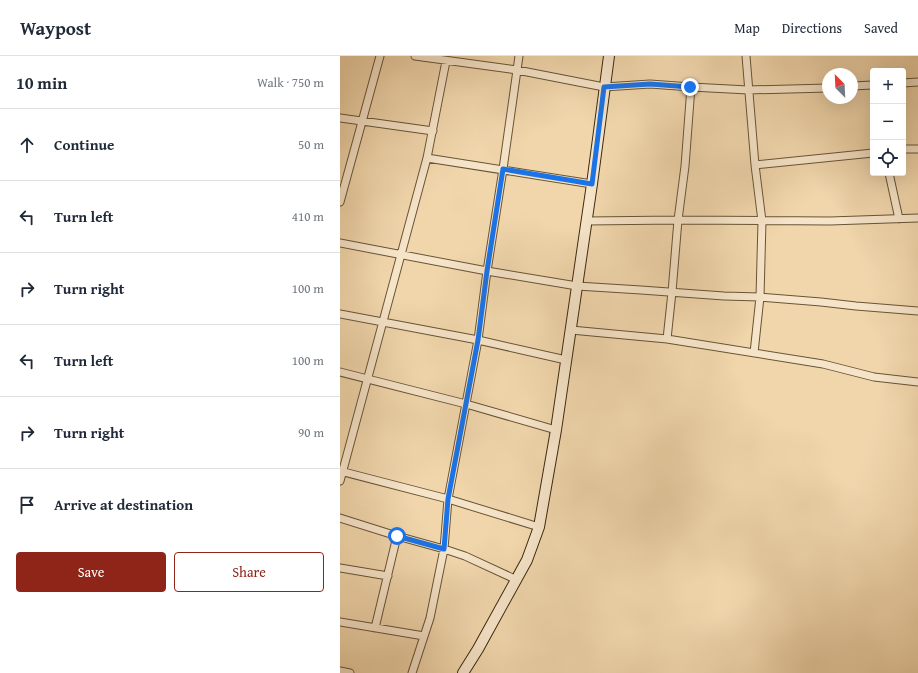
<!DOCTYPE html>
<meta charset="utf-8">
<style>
body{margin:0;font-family:"Gentium Book Plus",serif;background:#f2f2f3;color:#1f2937}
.controls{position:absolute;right:12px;top:12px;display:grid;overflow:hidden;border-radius:4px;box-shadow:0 4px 16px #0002}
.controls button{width:36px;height:36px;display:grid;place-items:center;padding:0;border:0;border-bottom:1px solid #e0e1e3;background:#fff;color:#1f2937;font:20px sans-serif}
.compass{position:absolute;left:482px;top:12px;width:36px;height:36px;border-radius:50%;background:#fff;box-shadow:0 4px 16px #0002;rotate:336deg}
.stop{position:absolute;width:12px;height:12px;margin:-9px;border:3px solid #1a73e8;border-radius:50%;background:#fff}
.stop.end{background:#1a73e8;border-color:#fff;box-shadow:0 1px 4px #0008}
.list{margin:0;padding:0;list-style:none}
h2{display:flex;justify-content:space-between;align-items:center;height:52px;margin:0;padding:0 16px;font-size:17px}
h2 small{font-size:13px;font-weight:400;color:#747a83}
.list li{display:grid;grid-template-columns:26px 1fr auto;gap:12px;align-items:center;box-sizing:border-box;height:72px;padding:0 16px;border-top:1px solid #e0e1e3}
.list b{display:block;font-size:15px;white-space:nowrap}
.list em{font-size:13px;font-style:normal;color:#747a83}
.actions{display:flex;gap:8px;padding:12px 16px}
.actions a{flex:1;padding:9px 0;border:1px solid #8f2418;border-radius:4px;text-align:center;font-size:14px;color:#8f2418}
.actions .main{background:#8f2418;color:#fff}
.icon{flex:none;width:22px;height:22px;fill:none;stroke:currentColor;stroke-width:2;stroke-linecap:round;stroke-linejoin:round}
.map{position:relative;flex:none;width:578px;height:617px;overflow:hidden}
header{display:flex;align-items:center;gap:24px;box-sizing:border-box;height:56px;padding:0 20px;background:#fff;border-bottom:1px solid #e0e1e3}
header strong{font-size:19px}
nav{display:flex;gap:22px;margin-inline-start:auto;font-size:14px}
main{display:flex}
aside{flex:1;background:#fff}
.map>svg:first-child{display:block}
</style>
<header>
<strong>Waypost</strong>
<nav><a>Map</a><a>Directions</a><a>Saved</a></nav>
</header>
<main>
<aside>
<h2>10 min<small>Walk · 750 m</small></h2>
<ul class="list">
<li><svg class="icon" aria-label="ahead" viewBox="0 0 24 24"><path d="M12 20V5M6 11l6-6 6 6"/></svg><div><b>Continue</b></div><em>50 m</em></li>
<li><svg class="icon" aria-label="left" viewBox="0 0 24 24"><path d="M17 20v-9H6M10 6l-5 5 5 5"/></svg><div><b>Turn left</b></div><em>410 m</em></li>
<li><svg class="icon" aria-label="right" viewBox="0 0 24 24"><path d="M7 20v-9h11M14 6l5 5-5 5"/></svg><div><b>Turn right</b></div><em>100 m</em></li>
<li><svg class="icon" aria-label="left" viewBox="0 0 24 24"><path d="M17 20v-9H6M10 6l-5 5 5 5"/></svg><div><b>Turn left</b></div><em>100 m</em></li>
<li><svg class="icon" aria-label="right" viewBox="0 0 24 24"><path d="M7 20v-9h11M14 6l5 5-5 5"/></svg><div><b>Turn right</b></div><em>90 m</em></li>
<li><svg class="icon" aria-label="arrive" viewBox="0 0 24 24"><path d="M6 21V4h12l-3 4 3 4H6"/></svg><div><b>Arrive at destination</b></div></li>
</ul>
<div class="actions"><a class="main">Save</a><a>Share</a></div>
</aside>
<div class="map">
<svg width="578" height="617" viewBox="0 0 578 617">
<rect width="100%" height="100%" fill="#f1d6ac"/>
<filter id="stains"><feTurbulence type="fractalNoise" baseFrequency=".005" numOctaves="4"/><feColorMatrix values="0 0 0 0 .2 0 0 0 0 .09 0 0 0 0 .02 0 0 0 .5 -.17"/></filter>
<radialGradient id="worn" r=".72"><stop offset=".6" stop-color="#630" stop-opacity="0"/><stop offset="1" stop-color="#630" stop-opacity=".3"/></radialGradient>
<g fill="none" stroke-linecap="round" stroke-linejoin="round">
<defs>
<path id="minor" d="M 75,0 L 177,14 L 264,31 L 310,28 L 351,31 L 408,34 L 488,32
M 406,0 L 415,109 L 422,165 L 420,241 L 414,297
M 563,27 L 578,26
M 512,30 L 533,29
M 0,62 L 93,75
M 563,93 L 578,93
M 87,102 L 252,128
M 415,109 L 533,97
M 549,117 L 559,163
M 0,146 L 40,0
M 246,165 L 338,164 L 490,165 L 578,162
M 0,187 L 147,215 L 237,230 L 301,234 L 384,240 L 420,241 L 481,246 L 516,250 L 578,255
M 0,258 L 138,284 L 226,304
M 231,274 L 327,283 L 483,308 L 534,321 L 578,326
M 327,283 L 332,236 L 338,164 L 345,110 L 351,31
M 0,316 L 126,348 L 216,374
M 0,415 L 108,443 L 199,471
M 0,425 L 87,102 L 106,5
M 0,462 L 57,480 L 104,493 L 125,500 L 177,524
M 0,512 L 48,520
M 0,566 L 84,580
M 35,572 L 57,480
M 0,615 L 10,617
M 72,617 L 90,562 L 104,493 L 108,443 L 138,284 L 147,215 L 163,113 L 179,0"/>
<path id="secondary" d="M 123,617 L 138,593 L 187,504 L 199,471 L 216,374 L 252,128 L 269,0"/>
</defs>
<!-- minor casing -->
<use href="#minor" stroke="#685435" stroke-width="9"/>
<!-- secondary casing -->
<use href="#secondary" stroke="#3b280d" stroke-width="12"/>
<!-- minor -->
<use href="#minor" stroke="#f6e4c9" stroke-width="7"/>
<!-- secondary -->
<use href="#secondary" stroke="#f6e4c9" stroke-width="10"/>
</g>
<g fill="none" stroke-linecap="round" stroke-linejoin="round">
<!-- route -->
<path stroke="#1a73e8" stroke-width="5" d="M 57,480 L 104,493 L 108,443 L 138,284 L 147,215 L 163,113 L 252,128 L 264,31 L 310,28 L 350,31"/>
</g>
<rect width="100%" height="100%" filter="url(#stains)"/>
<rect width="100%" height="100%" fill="url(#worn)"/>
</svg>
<div class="controls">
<button>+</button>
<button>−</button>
<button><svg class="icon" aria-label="locate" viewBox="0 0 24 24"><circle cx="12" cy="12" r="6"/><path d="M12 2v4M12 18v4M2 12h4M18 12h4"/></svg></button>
</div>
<svg class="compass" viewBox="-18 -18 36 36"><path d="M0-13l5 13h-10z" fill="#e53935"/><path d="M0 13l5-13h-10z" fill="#747a83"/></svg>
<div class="stop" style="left:57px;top:480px"></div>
<div class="stop end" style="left:350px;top:31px"></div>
</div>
</main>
